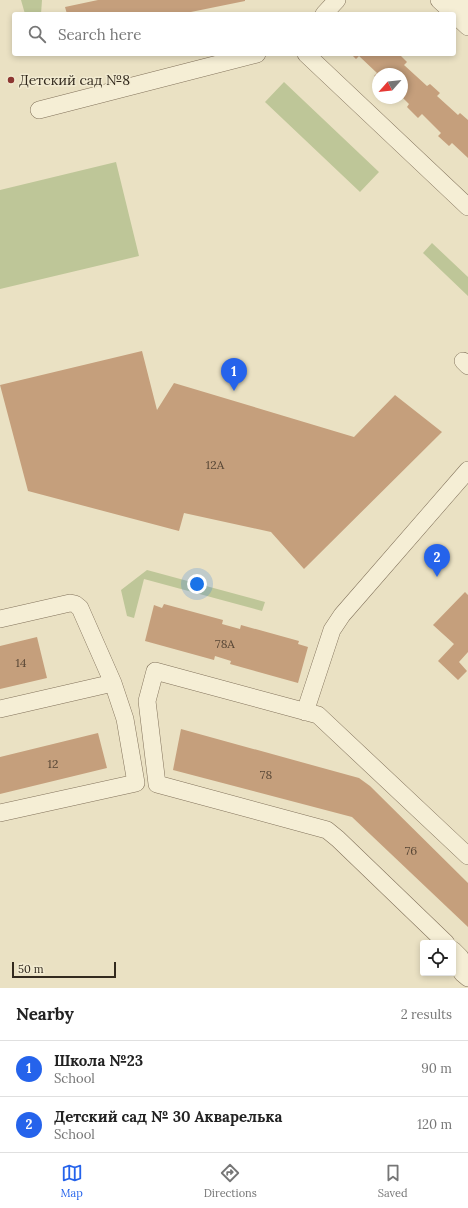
<!DOCTYPE html>
<meta charset="utf-8">
<style>
body{margin:0;font-family:Lora,serif;background:#f2f2f2;color:#222}
.controls{position:absolute;right:12px;bottom:12px;display:grid;overflow:hidden;border-radius:4px;box-shadow:0 2px 6px #0003}
.controls button{width:36px;height:36px;display:grid;place-items:center;padding:0;border:0;border-bottom:1px solid #e0e0e0;background:#fff;color:#222;font:20px sans-serif}
.compass{position:absolute;left:372px;top:68px;width:36px;height:36px;border-radius:50%;background:#fff;box-shadow:0 2px 6px #0003;rotate:243deg}
.scale{position:absolute;left:12px;bottom:10px;width:104px;box-sizing:border-box;padding-left:4px;border:2px solid #332a1e;border-top:0;font-size:11px;line-height:14px;white-space:nowrap;color:#332a1e;-webkit-text-stroke:3px #f2ebd1;paint-order:stroke}
.you{position:absolute;left:197px;top:584px;width:14px;height:14px;margin:-10px;border:3px solid #fff;border-radius:50%;background:#1a73e8;box-shadow:0 0 0 6px #1a73e833}
.badge{display:grid;place-items:center;width:26px;height:26px;border-radius:50%;background:#2563eb;color:#fff;font-size:13px;font-weight:700}
.pin{position:absolute;translate:-50% -33px;filter:drop-shadow(0 1px 2px #0008)}
.pin::after{content:'';position:absolute;top:21px;width:14px;height:12px;background:inherit;clip-path:polygon(0 0,100% 0,50% 100%)}
.list{margin:0;padding:0;list-style:none}
h2{display:flex;justify-content:space-between;align-items:center;height:52px;margin:0;padding:0 16px;font-size:17px}
h2 small{font-size:13px;font-weight:400;color:#767676}
.list li{display:grid;grid-template-columns:26px 1fr auto;gap:12px;align-items:center;box-sizing:border-box;height:56px;padding:0 16px;border-top:1px solid #e0e0e0}
.list b{display:block;font-size:15px;white-space:nowrap}
.list p{margin:0;font-size:13px;white-space:nowrap;color:#767676}
.list em{font-size:13px;font-style:normal;color:#767676}
.icon{flex:none;width:22px;height:22px;fill:none;stroke:currentColor;stroke-width:2;stroke-linecap:round;stroke-linejoin:round}
.map{position:relative;flex:none;width:468px;height:988px;overflow:hidden}
.search{position:absolute;background:#fff;box-shadow:0 2px 6px #0003;left:12px;right:12px;top:12px;height:44px;display:flex;align-items:center;gap:10px;box-sizing:border-box;padding:0 14px;border-radius:4px;color:#767676;font-size:15px}
.sheet{height:164px;background:#fff}
nav{display:flex;justify-content:space-around;align-items:center;box-sizing:border-box;height:56px;border-top:1px solid #e0e0e0;background:#fff;font-size:11px;color:#767676}
nav a{display:grid;justify-items:center;gap:2px}
nav .on{color:#2563eb}
.map>svg:first-child{display:block}
</style>
<div class="map">
<svg width="468" height="988" viewBox="0 0 468 988">
<rect width="100%" height="100%" fill="#eae1c3"/>
<!-- green -->
<path fill="#bec698" d="M 21,0 L 42,0 L 41,14 L 25,14 Z
M 284,82 L 379,172 L 360,192 L 265,102 Z
M 116,162 L 139,256 L 0,289 L 0,190 Z
M 432,243 L 468,277 L 468,296 L 423,253 Z
M 147,570 L 265,602 L 262,611 L 144,579 L 134,618 L 127,616 L 121,590 Z"/>
<!-- building -->
<path fill="#c59f7c" d="M 98,0 L 245,0 L 245,1 L 181,14 L 67,14 L 65,7 Z
M 351,54 L 395,54 L 397,56 L 399,54 L 407,62 L 404,65 L 427,86 L 430,84 L 440,93 L 437,96 L 458,115 L 460,113 L 468,120 L 468,158 L 452,143 L 449,146 L 438,136 L 441,133 L 422,114 L 418,118 L 407,107 L 409,104 L 402,97 L 402,74 L 378,74 L 378,79 L 374,76 L 377,73 L 359,56 L 356,59 Z
M 142,351 L 157,410 L 174,383 L 354,437 L 395,395 L 442,432 L 304,569 L 271,532 L 184,513 L 179,531 L 28,491 L 0,385 Z
M 465,592 L 468,595 L 468,652 L 459,662 L 467,671 L 458,680 L 438,661 L 454,644 L 433,625 Z
M 164,604 L 223,620 L 222,624 L 240,629 L 241,625 L 299,641 L 298,644 L 308,647 L 298,683 L 230,664 L 231,661 L 215,656 L 214,660 L 145,641 L 154,605 L 162,608 Z
M 37,637 L 47,678 L 0,689 L 0,646 Z
M 181,729 L 359,778 L 370,786 L 468,883 L 468,927 L 352,817 L 173,770 Z
M 98,733 L 107,768 L 0,794 L 0,757 Z"/>
<g fill="none" stroke-linecap="round" stroke-linejoin="round">
<defs>
<path id="minor" d="M 439,0 L 454,14
M 459,0 L 468,8
M 324,14 L 337,0
M 454,14 L 468,27
M 306,54 L 468,207
M 39,110 L 257,54
M 463,361 L 468,366
M 0,619 L 70,603 L 75,604 L 80,608 L 113,683
M 0,709 L 113,683 L 125,719 L 136,783 L 0,813
M 305,712 L 332,630 L 342,615 L 468,470
M 446,943 L 338,839 L 327,830 L 157,784 L 147,701 L 155,671 L 318,715 L 468,856
M 453,950 L 460,957 L 462,973 L 468,978"/>
</defs>
<!-- minor casing -->
<use href="#minor" stroke="#82725b" stroke-width="18"/>
<!-- minor -->
<use href="#minor" stroke="#f5eed5" stroke-width="17"/>
</g>
<!-- markers -->
<circle fill="#8c3631" stroke="#f2ebd1" stroke-width="1.5" cx="11" cy="80" r="4"/>
<g text-anchor="middle" dominant-baseline="central" stroke-width="3" stroke-linejoin="round" paint-order="stroke">
<!-- number labels -->
<g font-size="12" fill="#584736">
<text x="215" y="464">12А</text>
<text x="225" y="643">78А</text>
<text x="21" y="662">14</text>
<text x="53" y="763">12</text>
<text x="266" y="774">78</text>
<text x="411" y="850">76</text>
</g>
<!-- poi labels -->
<g font-size="14" fill="#332a1e" stroke="#f2ebd1" text-anchor="start">
<text x="19" y="80">Детский сад №8</text>
</g>
</g>
</svg>
<div class="controls">
<button><svg class="icon" aria-label="locate" viewBox="0 0 24 24"><circle cx="12" cy="12" r="6"/><path d="M12 2v4M12 18v4M2 12h4M18 12h4"/></svg></button>
</div>
<svg class="compass" viewBox="-18 -18 36 36"><path d="M0-13l5 13h-10z" fill="#e53935"/><path d="M0 13l5-13h-10z" fill="#767676"/></svg>
<div class="scale">50 m</div>
<div class="you"></div>
<div class="pin badge" style="left:234px;top:391px">1</div>
<div class="pin badge" style="left:437px;top:577px">2</div>
<div class="search"><svg class="icon" aria-label="search" viewBox="0 0 24 24"><circle cx="10" cy="10" r="6"/><path d="M15 15l6 6"/></svg>Search here</div>
</div>
<section class="sheet">
<h2>Nearby<small>2 results</small></h2>
<ul class="list">
<li><span class="badge">1</span><div><b>Школа №23</b><p>School</p></div><em>90 m</em></li>
<li><span class="badge">2</span><div><b>Детский сад № 30 Акварелька</b><p>School</p></div><em>120 m</em></li>
</ul>
</section>
<nav>
<a class="on"><svg class="icon" aria-label="map" viewBox="0 0 24 24"><path d="M3 6l6-2 6 2 6-2v14l-6 2-6-2-6 2zM9 4v14M15 6v14"/></svg>Map</a>
<a><svg class="icon" aria-label="directions" viewBox="0 0 24 24"><path d="M12 3l9 9-9 9-9-9zM9 14v-3h6M13 9l2 2-2 2"/></svg>Directions</a>
<a><svg class="icon" aria-label="saved" viewBox="0 0 24 24"><path d="M7 4h10v16l-5-4-5 4z"/></svg>Saved</a>
</nav>
